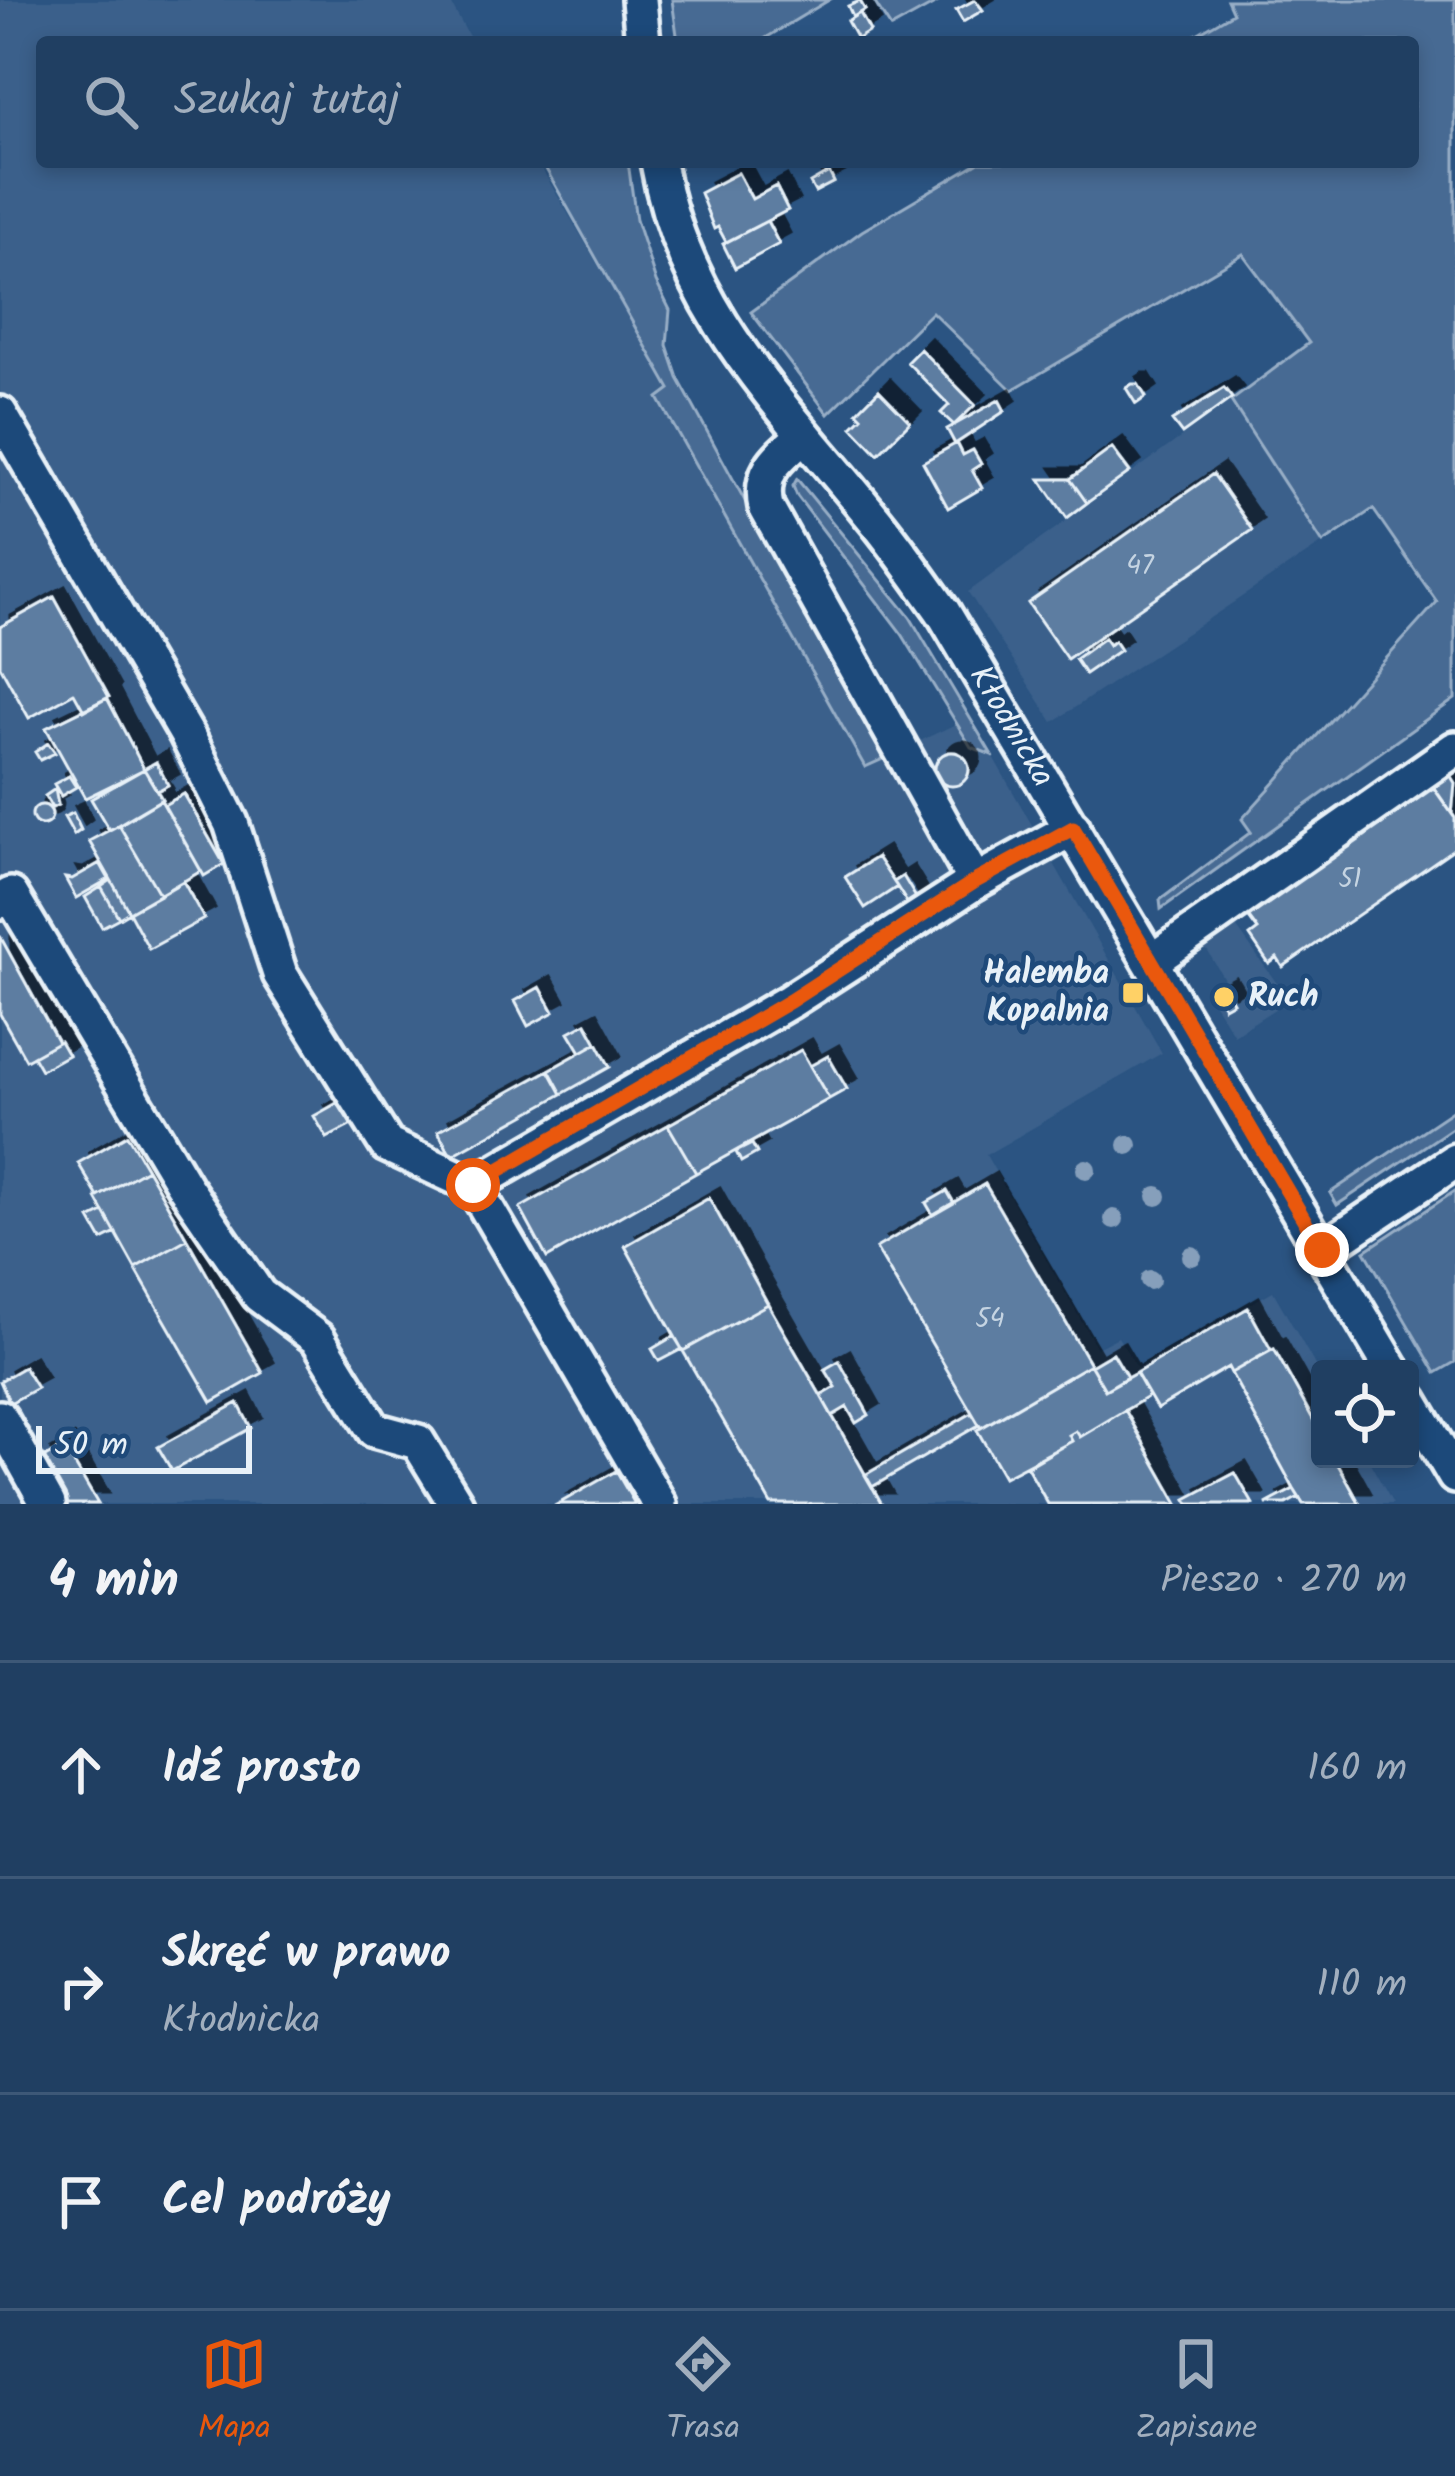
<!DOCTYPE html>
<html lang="pl">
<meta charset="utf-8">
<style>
body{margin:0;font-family:Kalam,sans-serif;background:#2d4a6b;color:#f1f3f6}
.controls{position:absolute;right:36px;bottom:36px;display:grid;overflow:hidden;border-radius:12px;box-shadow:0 6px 18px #0003}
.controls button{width:108px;height:108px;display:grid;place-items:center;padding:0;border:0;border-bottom:3px solid #3d5877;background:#203f62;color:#f1f3f6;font:60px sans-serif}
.scale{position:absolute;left:36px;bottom:30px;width:216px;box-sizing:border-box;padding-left:12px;border:6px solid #e8f1f8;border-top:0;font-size:33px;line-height:42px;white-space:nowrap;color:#e8f1f8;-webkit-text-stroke:9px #1f4a7a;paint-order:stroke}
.stop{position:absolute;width:36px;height:36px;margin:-27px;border:9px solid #ea580c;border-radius:50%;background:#fff}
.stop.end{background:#ea580c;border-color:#fff;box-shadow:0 3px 12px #0008}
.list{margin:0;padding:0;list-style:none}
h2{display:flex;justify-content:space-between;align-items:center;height:156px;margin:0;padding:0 48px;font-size:51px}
h2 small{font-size:39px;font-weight:400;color:#a2afbe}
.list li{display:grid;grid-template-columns:78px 1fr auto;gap:36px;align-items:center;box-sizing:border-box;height:216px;padding:0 48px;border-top:3px solid #3d5877}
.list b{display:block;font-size:45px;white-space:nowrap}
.list p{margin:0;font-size:39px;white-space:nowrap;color:#a2afbe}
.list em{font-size:39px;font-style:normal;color:#a2afbe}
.icon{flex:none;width:66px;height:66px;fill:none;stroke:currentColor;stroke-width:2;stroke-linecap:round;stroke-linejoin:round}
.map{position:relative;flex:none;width:1455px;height:1504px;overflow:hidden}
.search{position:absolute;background:#203f62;box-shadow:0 6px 18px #0003;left:36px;right:36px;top:36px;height:132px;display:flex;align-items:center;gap:30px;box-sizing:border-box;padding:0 42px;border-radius:12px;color:#a2afbe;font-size:45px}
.sheet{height:804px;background:#203f62}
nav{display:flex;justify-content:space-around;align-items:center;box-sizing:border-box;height:168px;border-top:3px solid #3d5877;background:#203f62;font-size:33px;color:#a2afbe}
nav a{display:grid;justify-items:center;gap:6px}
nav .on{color:#ea580c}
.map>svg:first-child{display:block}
</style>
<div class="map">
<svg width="1455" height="1504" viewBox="0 0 1455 1504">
<defs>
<filter id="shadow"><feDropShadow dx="11" dy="-11" stdDeviation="0" flood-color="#0009"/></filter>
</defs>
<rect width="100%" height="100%" fill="#2b5482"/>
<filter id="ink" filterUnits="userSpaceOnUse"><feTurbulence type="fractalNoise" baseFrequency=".00833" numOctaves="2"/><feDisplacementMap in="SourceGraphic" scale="24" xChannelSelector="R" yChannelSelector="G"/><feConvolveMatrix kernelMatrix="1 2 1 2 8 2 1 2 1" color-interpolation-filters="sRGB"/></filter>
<g filter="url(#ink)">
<!-- built -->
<path fill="#3a608b" d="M 0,0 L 449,0 L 472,42 L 42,42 L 42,162 L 538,162 L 670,389 L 658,399 L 865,767 L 958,723 L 971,747 L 992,755 L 1162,1053 L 986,1155 L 1097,1348 L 1118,1337 L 1137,1368 L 1273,1291 L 1320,1374 L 1320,1459 L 1368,1459 L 1393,1504 L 0,1504 Z
M 1231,401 L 1323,543 L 1053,722 L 968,592 Z
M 1232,921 L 1289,1000 L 1234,1035 L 1210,997 L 1224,979 L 1207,950 L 1188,953 Z"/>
<!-- green -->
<path fill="#476b93" stroke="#98aec6" stroke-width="3" d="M 672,0 L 829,0 L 759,42 L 678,42 Z
M 873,0 L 942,0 L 891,28 Z
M 1227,0 L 1455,0 L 1455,699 L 1161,909 L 1160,900 L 1251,832 L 1242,819 L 1437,602 L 1373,509 L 1323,543 L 1231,401 L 1309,343 L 1243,254 L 1012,390 L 932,312 L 828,414 L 751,312 L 862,231 L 979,162 L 1413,162 L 1413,42 L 1183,42 L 1233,13 Z
M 542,162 L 628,162 L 636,220 L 656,282 L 670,310 L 667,345 L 678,378 L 885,758 L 865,767 L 658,398 L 670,389 Z
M 797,479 L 910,617 L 992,755 L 971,747 L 902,634 L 797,496 L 793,486 Z
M 1455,1109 L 1455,1126 L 1337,1205 L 1330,1193 Z
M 1455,1191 L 1455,1362 L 1436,1373 L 1365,1251 Z"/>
<!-- building -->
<path fill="#5d7da1" stroke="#e8f1f8" stroke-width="3" filter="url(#shadow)" d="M 975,0 L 983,10 L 963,22 L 956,10 Z
M 860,1 L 865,10 L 853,17 L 848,6 Z
M 860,13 L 870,31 L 857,39 L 847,21 Z
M 829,172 L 834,182 L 815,192 L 810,183 Z
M 738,173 L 752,199 L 776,186 L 788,210 L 726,242 L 718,227 L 714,229 L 700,193 Z
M 767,221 L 779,244 L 735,268 L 723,244 Z
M 920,349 L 975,405 L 954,425 L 941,413 L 949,405 L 907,362 Z
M 1132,384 L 1138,384 L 1146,397 L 1136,404 L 1126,388 Z
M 1224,388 L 1232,398 L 1182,434 L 1172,421 Z
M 879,390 L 910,422 L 878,454 L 852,427 L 862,417 L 857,412 Z
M 999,400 L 1005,411 L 955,444 L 947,429 Z
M 957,443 L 963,455 L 973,450 L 981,464 L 972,470 L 982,488 L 948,508 L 923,462 Z
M 1112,448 L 1130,472 L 1087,503 L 1070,479 Z
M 1213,474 L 1252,530 L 1067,659 L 1028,603 Z
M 1040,479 L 1070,479 L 1087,503 L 1067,518 Z
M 54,597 L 109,697 L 84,711 L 74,693 L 29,718 L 0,666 L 0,627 Z
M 1104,638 L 1109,645 L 1114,641 L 1120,650 L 1085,674 L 1075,659 Z
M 107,698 L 144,769 L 85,798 L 46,728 Z
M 48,743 L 55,753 L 40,760 L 35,752 Z
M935 769a17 17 0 1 1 34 0a17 17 0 1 1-34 0Z
M 156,762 L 168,785 L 157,791 L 144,769 Z
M 144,769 L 162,799 L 109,830 L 91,799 Z
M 1450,775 L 1455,783 L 1452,814 L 1433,787 Z
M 69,776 L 76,787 L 61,796 L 54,784 Z
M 1430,782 L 1455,818 L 1455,848 L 1283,967 L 1277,958 L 1269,964 L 1250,936 L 1258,930 L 1244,911 Z
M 55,789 L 58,805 L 52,808 L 45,796 Z
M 184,794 L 224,864 L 204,876 L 164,805 Z
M 161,800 L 201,871 L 160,895 L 119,825 Z
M32 815a10 10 0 1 1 20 0a10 10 0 1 1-20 0Z
M 73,813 L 81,830 L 74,835 L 64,817 Z
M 119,825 L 160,895 L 129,912 L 89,841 Z
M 877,857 L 897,887 L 865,908 L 845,877 Z
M 100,863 L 109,879 L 76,898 L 65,878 L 72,879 Z
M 903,876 L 918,901 L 909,906 L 894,882 Z
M 111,880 L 129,912 L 119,918 L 101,887 Z
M 183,881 L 204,919 L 149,949 L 129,912 Z
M 101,887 L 119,918 L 102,927 L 85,897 Z
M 0,936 L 58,1042 L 26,1060 L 0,1014 Z
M 540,987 L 554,1012 L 528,1026 L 515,1001 Z
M 1225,988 L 1233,1002 L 1224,1007 L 1216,993 Z
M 586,1023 L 597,1043 L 581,1052 L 569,1032 Z
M 60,1041 L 68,1055 L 41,1070 L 33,1056 Z
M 597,1043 L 610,1067 L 562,1094 L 549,1070 Z
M 801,1050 L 829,1099 L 696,1173 L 668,1125 Z
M 828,1056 L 847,1089 L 829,1099 L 810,1066 Z
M 549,1070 L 562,1094 L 451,1156 L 438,1131 Z
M 339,1102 L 352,1125 L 327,1138 L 314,1116 Z
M 668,1125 L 696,1173 L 547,1258 L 520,1208 Z
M 127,1135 L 147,1169 L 98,1197 L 78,1163 Z
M 752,1144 L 757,1153 L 741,1162 L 736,1152 Z
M 147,1169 L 187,1239 L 135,1268 L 96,1198 Z
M 985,1184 L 1090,1364 L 981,1428 L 876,1248 Z
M 947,1191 L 954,1203 L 933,1215 L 926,1203 Z
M 709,1198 L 768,1304 L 683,1351 L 625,1246 Z
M 104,1212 L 116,1233 L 102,1240 L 90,1219 Z
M 187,1239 L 263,1373 L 212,1402 L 135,1268 Z
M 768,1304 L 821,1396 L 882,1504 L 771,1504 L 683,1351 Z
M 1248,1308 L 1271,1350 L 1231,1373 L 1228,1367 L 1157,1409 L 1136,1373 Z
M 674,1336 L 682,1349 L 659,1361 L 652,1349 Z
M 1274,1349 L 1320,1432 L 1320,1459 L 1335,1459 L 1360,1504 L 1303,1504 L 1294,1489 L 1231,1373 Z
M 1113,1353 L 1127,1377 L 1105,1390 L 1091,1366 Z
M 839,1361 L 869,1415 L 856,1423 L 847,1407 L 832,1416 L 821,1396 L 836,1387 L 825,1369 Z
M 1090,1364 L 1105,1390 L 1136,1373 L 1149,1396 L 1080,1437 L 1076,1431 L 1069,1435 L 1072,1441 L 1004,1477 L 977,1430 Z
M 24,1367 L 37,1388 L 10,1403 L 0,1381 Z
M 238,1403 L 251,1428 L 172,1471 L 158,1447 Z
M 1125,1410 L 1178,1504 L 1048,1504 L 1027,1467 L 1072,1441 L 1069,1435 L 1076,1431 L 1080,1437 Z
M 972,1413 L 979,1425 L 872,1487 L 865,1475 Z
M 64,1446 L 98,1504 L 65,1504 L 40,1460 Z
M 616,1471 L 635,1504 L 558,1504 Z
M 1235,1473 L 1253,1504 L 1189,1504 L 1186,1499 Z
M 1294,1489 L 1299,1497 L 1286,1504 L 1266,1504 Z"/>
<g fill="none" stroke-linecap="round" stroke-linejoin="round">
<defs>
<g id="minor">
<path d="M 639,0 L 643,42"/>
<path id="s1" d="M 658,162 C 684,312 780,402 871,515 C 897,546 920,580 943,612 L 1392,1369"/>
<path d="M 0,414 L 187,735 L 231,823 L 280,974 L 387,1145 L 473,1185"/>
<path d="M 804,435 C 779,457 758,471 766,507 L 975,882 L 1073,828"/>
<path d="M 0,901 L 11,895 L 185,1187 L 259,1295 L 318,1339 L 374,1430 L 418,1442 L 456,1504"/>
<path d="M 1152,961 L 1455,749"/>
<path d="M 1322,1250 L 1455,1161"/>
<path d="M 1410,1400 L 1455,1476"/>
<path d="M 0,1418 L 48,1504"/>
<path d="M 659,1504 L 473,1185 L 790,1001 L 975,882"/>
</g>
</defs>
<!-- minor casing -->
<use href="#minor" stroke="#e8f1f8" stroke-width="42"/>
<!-- minor -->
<use href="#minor" stroke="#1f4a7a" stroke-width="33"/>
</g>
<!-- trees -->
<g fill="#869fbb">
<circle cx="1128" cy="1145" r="10"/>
<circle cx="1086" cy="1169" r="10"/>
<circle cx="1157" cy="1196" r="10"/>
<circle cx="1114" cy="1219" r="10"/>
<circle cx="1192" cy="1256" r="10"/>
<circle cx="1150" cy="1280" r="10"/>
</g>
</g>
<g fill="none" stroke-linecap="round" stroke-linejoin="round" filter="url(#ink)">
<!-- route -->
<path stroke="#ea580c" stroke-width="15" d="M 473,1185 L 790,1001 L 974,882 L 1073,828 L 1322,1250"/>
</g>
<!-- markers -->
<g fill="#ffd166" stroke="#1f4a7a" stroke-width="4.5">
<rect x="1121" y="981" width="24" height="24" rx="6"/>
<circle cx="1224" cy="997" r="12"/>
</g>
<g text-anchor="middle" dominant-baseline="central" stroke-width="9" stroke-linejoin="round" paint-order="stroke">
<!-- number labels -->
<g font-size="27" fill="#c5d4e2">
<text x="1140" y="566">47</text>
<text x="1350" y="879">51</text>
<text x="990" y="1319">54</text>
</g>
<!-- street labels -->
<g font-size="33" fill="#e8f1f8" stroke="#1f4a7a">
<text stroke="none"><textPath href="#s1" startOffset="672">Kłodnicka</textPath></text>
</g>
<!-- poi labels -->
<g font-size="33" font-weight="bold" fill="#e8f1f8" stroke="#1f4a7a" text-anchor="end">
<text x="1109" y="974">Halemba<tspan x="1109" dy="38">Kopalnia</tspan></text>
<text x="1248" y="997" text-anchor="start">Ruch</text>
</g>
</g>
</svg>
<div class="controls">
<button><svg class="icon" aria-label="locate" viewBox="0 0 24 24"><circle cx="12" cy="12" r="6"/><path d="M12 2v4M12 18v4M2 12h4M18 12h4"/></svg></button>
</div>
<div class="scale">50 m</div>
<div class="stop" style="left:473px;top:1185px"></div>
<div class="stop end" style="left:1322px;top:1250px"></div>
<div class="search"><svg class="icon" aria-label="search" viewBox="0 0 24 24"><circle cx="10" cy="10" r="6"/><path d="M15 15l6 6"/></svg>Szukaj tutaj</div>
</div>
<section class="sheet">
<h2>4 min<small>Pieszo · 270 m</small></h2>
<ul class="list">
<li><svg class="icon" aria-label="ahead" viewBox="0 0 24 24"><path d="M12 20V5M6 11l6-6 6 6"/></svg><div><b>Idź prosto</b></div><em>160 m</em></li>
<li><svg class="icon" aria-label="right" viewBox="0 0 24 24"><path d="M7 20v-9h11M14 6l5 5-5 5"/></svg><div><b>Skręć w prawo</b><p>Kłodnicka</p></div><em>110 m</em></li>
<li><svg class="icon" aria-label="arrive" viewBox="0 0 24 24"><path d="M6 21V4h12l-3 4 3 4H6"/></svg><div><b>Cel podróży</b></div></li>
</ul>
</section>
<nav>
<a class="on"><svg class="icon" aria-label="map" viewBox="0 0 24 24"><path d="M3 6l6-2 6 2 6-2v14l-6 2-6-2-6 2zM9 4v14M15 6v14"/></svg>Mapa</a>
<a><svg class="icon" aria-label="directions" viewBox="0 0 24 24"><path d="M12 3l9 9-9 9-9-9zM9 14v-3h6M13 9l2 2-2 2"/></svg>Trasa</a>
<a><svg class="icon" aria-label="saved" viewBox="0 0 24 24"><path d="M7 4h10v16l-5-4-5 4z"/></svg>Zapisane</a>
</nav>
